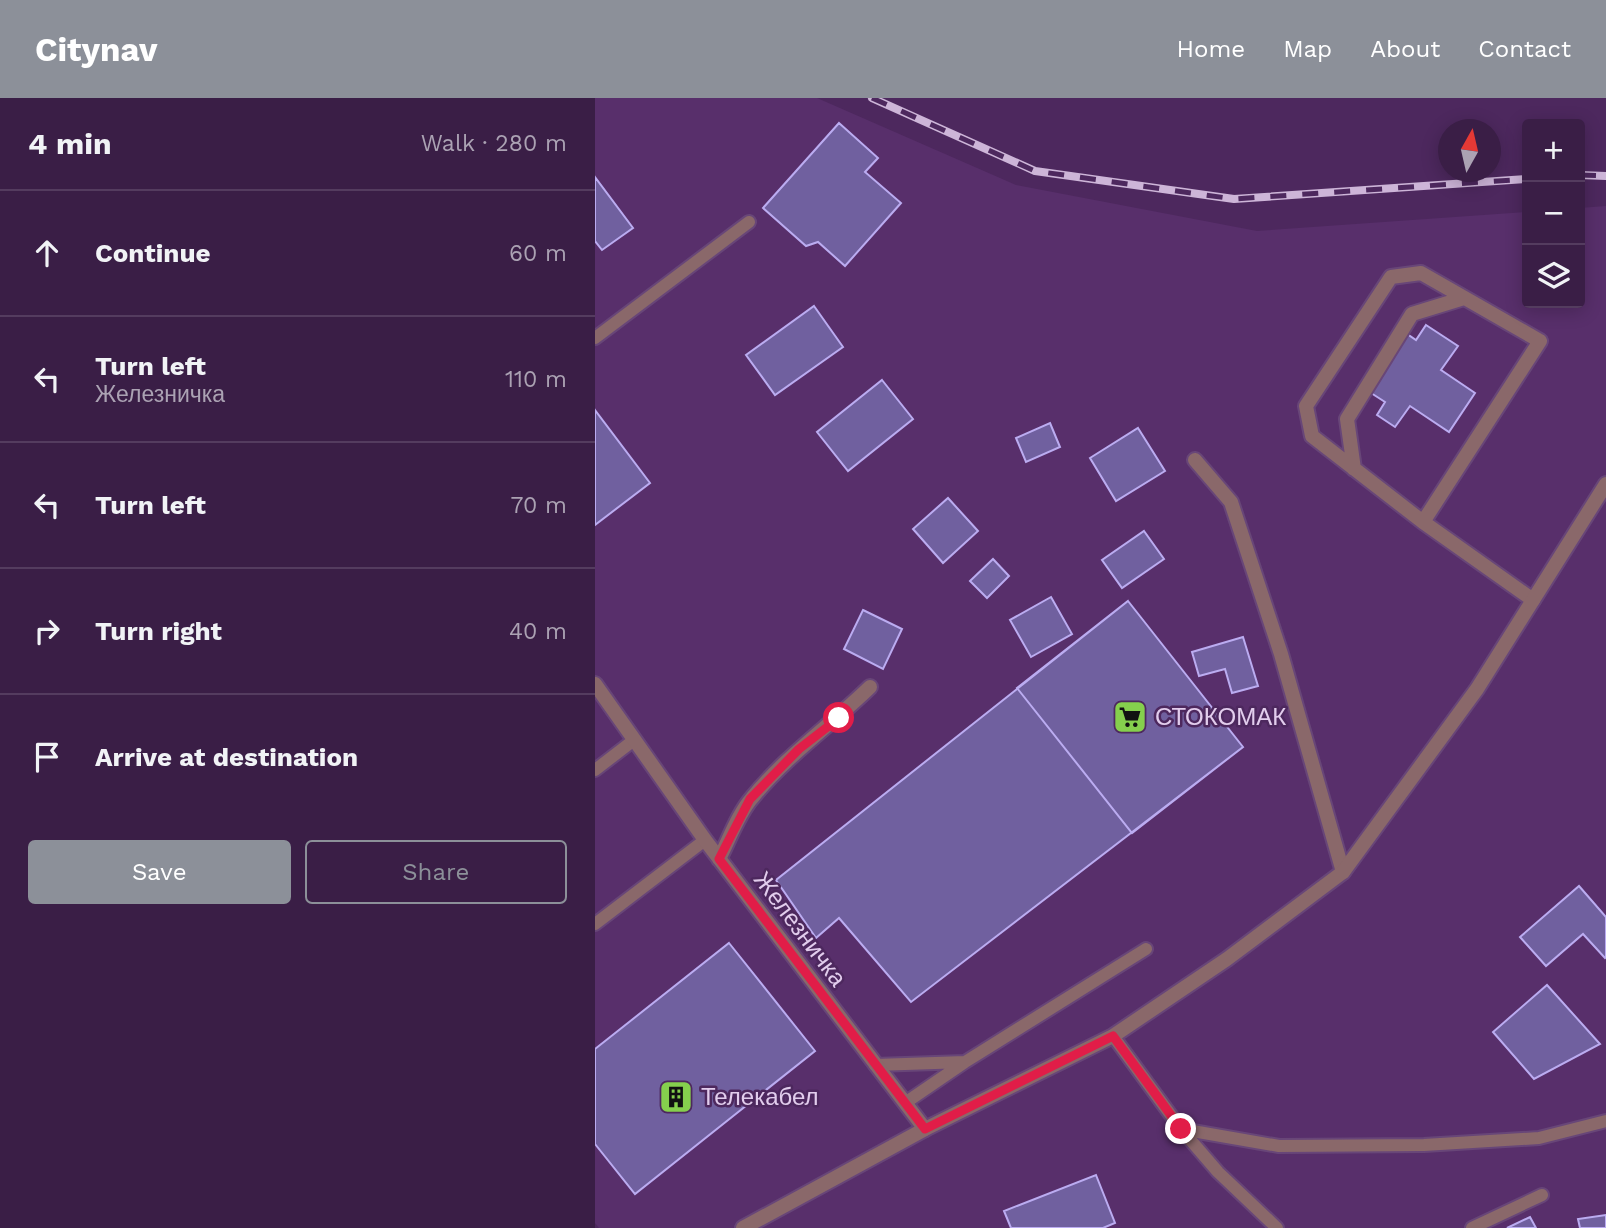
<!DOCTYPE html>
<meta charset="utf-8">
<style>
body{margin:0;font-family:"Work Sans",sans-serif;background:#41274d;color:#f1f3f6}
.controls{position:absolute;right:21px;top:21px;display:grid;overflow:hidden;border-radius:7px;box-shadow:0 4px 18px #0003}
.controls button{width:63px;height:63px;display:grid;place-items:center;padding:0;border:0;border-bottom:2px solid #543c5f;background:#3a1e46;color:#f1f3f6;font:35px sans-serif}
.compass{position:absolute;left:843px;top:21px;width:63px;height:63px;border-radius:50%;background:#3a1e46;box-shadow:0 4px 18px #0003;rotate:8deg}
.stop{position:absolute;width:21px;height:21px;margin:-16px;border:5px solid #e11d48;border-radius:50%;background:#fff}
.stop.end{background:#e11d48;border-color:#fff;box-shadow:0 2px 7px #0008}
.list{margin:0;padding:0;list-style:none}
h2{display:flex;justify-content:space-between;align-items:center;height:91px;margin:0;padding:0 28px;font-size:30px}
h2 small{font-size:23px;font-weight:400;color:#aba2b3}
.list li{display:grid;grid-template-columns:46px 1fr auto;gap:21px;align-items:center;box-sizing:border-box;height:126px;padding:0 28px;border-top:2px solid #543c5f}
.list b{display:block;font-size:26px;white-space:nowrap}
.list p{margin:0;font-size:23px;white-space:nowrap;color:#aba2b3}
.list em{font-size:23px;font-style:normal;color:#aba2b3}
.actions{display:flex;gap:14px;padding:21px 28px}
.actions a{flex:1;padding:16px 0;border:2px solid #8c9099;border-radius:7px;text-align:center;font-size:24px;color:#8c9099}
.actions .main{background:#8c9099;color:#fff}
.icon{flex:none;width:38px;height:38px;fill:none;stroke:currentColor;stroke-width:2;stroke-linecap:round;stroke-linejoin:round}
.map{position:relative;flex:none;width:1011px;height:1130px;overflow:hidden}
header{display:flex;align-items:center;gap:42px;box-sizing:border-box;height:98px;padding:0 35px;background:#8c9099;color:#fff}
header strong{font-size:33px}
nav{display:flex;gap:38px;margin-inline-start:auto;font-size:24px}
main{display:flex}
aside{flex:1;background:#3a1e46}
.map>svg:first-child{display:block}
</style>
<header>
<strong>Citynav</strong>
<nav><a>Home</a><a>Map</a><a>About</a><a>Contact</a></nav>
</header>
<main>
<aside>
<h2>4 min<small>Walk · 280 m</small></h2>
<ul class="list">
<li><svg class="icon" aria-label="ahead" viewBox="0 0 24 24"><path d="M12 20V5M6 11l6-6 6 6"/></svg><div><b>Continue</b></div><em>60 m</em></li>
<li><svg class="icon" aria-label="left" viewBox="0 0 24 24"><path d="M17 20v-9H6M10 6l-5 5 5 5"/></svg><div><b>Turn left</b><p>Железничка</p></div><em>110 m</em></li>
<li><svg class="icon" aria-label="left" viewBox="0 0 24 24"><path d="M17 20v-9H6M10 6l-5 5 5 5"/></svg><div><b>Turn left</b></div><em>70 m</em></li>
<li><svg class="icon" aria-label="right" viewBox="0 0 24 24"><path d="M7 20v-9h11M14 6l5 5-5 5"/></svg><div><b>Turn right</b></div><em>40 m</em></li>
<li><svg class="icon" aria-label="arrive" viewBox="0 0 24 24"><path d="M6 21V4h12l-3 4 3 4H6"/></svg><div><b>Arrive at destination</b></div></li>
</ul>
<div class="actions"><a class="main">Save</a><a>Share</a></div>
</aside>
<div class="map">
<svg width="1011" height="1130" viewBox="0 0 1011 1130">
<rect width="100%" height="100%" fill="#4d285e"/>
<!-- built -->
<path fill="#582f6b" d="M 0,0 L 222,0 L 421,87 L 662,133 L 932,114 L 932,205 L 985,205 L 985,110 L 1011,108 L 1011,1130 L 4,1130 L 0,1125 Z"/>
<!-- building -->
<path fill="#70609f" stroke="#bbacf1" stroke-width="2" d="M 244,25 L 283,60 L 270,74 L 306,105 L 250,168 L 223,144 L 211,148 L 168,110 Z
M 0,79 L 38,130 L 7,152 L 0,143 Z
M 219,208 L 248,249 L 180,297 L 151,257 Z
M 831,227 L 863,248 L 846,272 L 880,295 L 854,334 L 815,308 L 800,329 L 782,317 L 790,304 L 773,293 L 812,236 L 821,242 Z
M 287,282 L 318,321 L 253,373 L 222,334 Z
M 0,312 L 55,385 L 0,427 Z
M 455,325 L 465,349 L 431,364 L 421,340 Z
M 543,330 L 570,373 L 521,403 L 495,360 Z
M 353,400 L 383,433 L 348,465 L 318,431 Z
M 549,433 L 569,461 L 527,490 L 507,462 Z
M 398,461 L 414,478 L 392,500 L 375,483 Z
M 456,499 L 477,536 L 436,559 L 415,522 Z
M 533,503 L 648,649 L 316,904 L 244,820 L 221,840 L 181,782 Z
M 533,503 L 648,649 L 537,735 L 422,590 Z
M 268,512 L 307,531 L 288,571 L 249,551 Z
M 648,539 L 663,588 L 637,595 L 630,571 L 604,578 L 597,554 Z
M 984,788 L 1011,819 L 1011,859 L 1010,860 L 988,836 L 951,868 L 925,839 Z
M 134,845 L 220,953 L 40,1096 L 0,1046 L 0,951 Z
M 952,887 L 1005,946 L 939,981 L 898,934 Z
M 501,1077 L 520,1125 L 508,1130 L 416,1130 L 409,1113 Z
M 1011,1117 L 1011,1130 L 985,1130 L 983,1121 Z
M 935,1119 L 941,1130 L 912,1130 Z"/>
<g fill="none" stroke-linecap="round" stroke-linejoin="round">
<defs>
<path id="service" d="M 0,240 L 154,124
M 0,672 L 39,642
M 0,826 L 110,742
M 518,938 L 586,1031 L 623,1074 L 682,1130
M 280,967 L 370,964
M 310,1005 L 370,964 L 551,851
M 586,1031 L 684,1048 L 829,1047 L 944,1040 L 1011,1023
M 877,1130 L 947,1097"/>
<path id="minor" d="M 600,362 L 636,404 L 686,556 L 748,774
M 759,371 L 752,321 L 817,216 L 869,200
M 828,424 L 945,243 L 826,175 L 796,179 L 711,308 L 717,338 L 828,424 L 938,502
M 0,586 L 110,742 L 330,1031
M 124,761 C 134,742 143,716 157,700 C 191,658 236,627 275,589"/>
<path id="tertiary" d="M 148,1130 L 330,1031 L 518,938 L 632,861 L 748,774 L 882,591 L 1011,386"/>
</defs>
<!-- service casing -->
<use href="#service" stroke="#684678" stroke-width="16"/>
<!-- minor casing -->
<use href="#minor" stroke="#684678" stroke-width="18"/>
<!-- tertiary casing -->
<use href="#tertiary" stroke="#684678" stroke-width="18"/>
<!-- service -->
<use href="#service" stroke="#8a686a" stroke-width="12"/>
<!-- minor -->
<use href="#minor" stroke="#8a686a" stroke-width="14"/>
<!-- tertiary -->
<use href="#tertiary" stroke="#8a686a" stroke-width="14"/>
<defs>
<path id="rail" d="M 277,0 L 440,73 L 639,101 L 932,81
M 985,77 L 1011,78"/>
</defs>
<!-- rail casing -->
<use href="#rail" stroke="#cdb5d8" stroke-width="8"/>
<!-- rail -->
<use href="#rail" stroke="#4d285e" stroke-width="5" stroke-dasharray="16" stroke-linecap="butt"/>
</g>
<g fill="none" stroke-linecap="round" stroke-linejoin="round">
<!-- route -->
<path stroke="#e11d48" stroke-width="9" d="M 244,620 L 204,651 L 155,701 L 124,761 L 330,1031 L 518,938 L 586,1031"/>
</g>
<!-- icons -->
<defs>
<symbol id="supermarket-square" viewBox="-11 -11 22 22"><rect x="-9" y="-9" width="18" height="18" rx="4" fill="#85cf4d" stroke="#4d285e"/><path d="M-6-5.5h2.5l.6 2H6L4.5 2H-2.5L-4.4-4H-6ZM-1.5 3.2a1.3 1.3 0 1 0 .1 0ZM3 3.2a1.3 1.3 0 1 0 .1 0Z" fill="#111"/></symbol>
<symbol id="building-square" viewBox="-11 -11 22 22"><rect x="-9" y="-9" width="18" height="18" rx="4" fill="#85cf4d" stroke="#4d285e"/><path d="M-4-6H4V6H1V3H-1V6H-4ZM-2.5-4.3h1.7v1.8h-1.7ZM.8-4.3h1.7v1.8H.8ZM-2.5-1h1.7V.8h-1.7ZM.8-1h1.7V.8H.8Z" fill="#111"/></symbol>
</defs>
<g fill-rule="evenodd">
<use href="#supermarket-square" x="516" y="600" width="38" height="38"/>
<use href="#building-square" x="62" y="980" width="38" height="38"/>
</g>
<g text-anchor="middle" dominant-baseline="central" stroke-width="5" stroke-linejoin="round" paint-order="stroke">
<!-- poi labels -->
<g font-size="24" fill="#e2cded" stroke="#4d285e" text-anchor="start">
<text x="560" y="619">СТОКОМАК</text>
<text x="106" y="999">Телекабел</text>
</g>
<!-- street labels -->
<g font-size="24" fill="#e2cded" stroke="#4d285e">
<text transform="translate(205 831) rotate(53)">Железничка</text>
</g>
</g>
</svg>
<div class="controls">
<button>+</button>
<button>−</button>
<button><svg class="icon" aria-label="layers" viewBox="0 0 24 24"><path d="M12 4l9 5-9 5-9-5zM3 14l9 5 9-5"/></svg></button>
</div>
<svg class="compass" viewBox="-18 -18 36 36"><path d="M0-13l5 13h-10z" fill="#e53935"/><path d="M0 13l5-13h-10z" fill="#aba2b3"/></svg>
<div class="stop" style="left:244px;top:620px"></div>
<div class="stop end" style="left:586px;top:1031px"></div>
</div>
</main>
